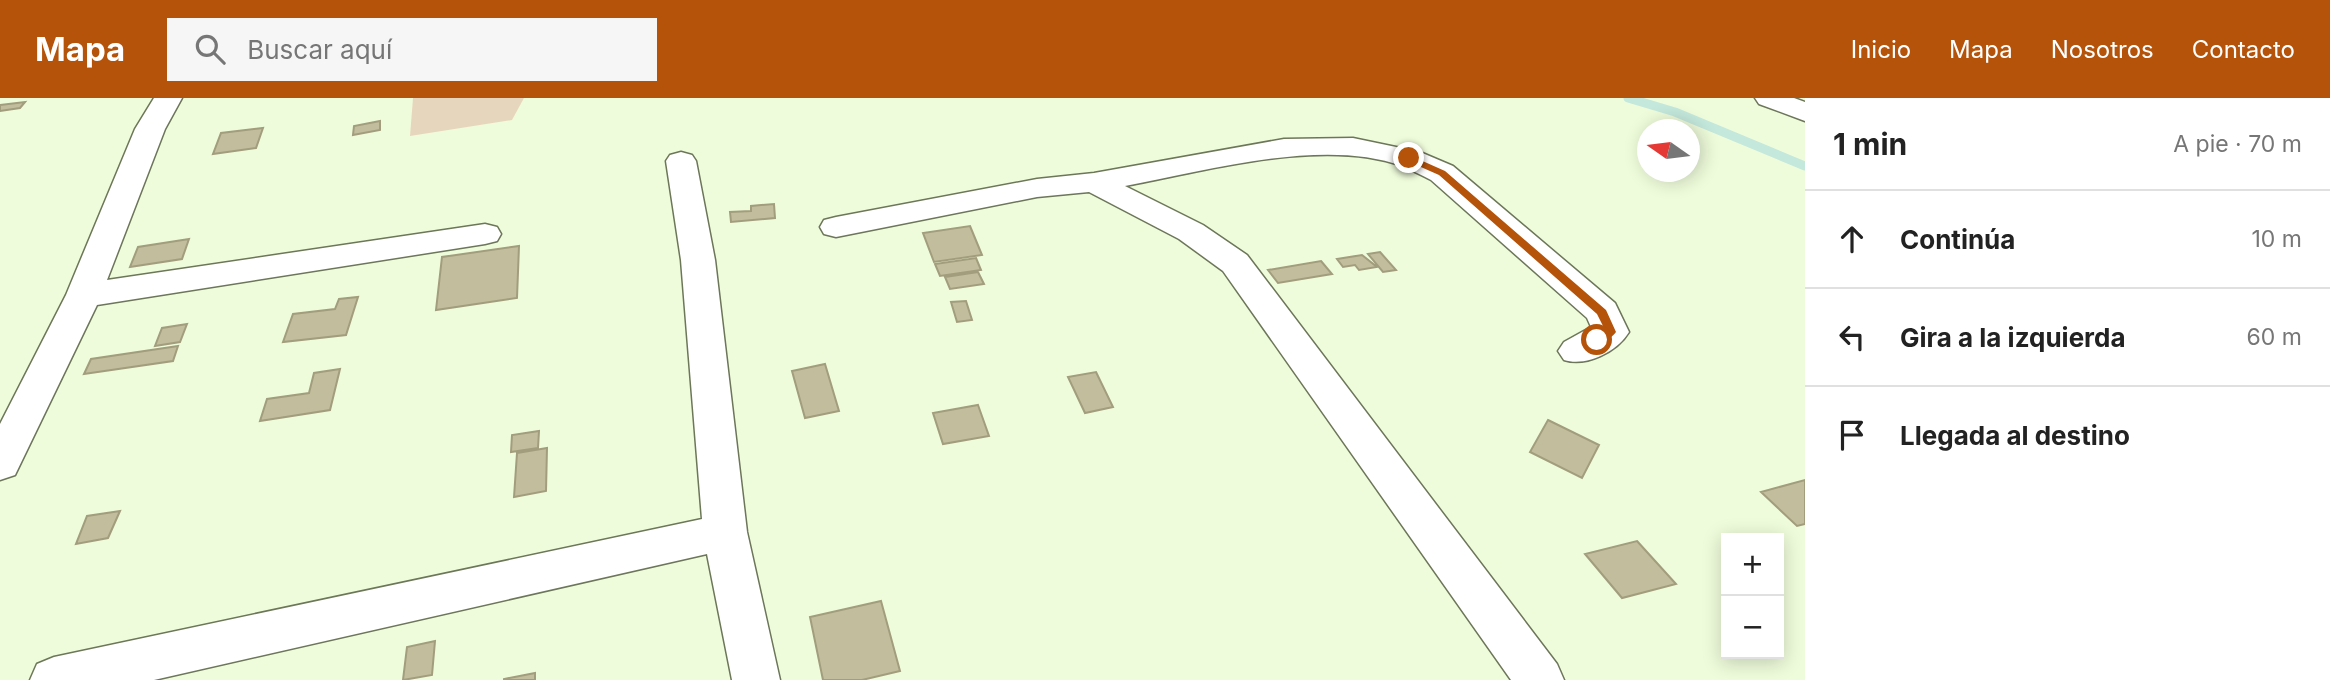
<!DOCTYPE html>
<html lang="es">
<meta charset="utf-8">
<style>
body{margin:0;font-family:Inter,sans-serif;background:#f6f6f6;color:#222}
.controls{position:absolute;right:21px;bottom:21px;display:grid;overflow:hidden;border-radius:0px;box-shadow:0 4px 18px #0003}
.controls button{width:63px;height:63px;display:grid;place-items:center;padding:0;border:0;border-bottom:2px solid #e0e0e0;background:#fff;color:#222;font:35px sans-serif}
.compass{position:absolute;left:1637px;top:21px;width:63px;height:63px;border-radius:50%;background:#fff;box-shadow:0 4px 18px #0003;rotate:284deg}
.stop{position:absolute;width:21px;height:21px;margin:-16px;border:5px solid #b45309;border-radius:50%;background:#fff}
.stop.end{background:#b45309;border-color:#fff;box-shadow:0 2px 7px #0008}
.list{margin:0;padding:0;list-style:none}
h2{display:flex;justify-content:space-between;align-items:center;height:91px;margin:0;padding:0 28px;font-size:30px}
h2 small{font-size:23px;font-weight:400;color:#767676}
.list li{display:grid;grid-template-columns:46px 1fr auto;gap:21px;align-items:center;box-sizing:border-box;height:98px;padding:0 28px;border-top:2px solid #e0e0e0}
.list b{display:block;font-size:26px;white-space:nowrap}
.list em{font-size:23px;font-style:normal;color:#767676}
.icon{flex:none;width:38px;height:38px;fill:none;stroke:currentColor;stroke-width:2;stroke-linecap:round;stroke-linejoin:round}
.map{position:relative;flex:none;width:1805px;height:582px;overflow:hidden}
header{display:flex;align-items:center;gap:42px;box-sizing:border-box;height:98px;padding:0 35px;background:#b45309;color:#fff}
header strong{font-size:33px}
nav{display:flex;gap:38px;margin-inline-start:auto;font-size:24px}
.search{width:490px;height:63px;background:#f6f6f6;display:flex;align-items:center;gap:18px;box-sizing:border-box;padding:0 24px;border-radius:0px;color:#767676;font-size:26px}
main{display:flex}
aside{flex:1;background:#fff}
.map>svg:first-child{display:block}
</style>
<header>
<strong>Mapa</strong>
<div class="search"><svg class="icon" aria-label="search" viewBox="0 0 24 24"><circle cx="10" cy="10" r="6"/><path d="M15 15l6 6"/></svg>Buscar aquí</div>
<nav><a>Inicio</a><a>Mapa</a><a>Nosotros</a><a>Contacto</a></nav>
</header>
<main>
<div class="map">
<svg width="1805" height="582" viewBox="0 0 1805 582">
<rect width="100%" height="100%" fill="#effcdb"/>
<!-- green -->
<path fill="#e7d6be" d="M 413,0 L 524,0 L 512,22 L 410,38 Z"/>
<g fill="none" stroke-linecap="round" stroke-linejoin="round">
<!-- stream -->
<path stroke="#c4e8dc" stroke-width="9" d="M 1628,0 L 1675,14 L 1805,68"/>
</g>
<!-- building -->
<path fill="#c2bd9c" stroke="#a29d7d" stroke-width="2" d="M 25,4 L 20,10 L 0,13 L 0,7 Z
M 380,23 L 380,32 L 353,37 L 354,28 Z
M 263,30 L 256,50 L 213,56 L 221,35 Z
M 774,106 L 775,120 L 731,124 L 730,114 L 751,113 L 751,108 Z
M 970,128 L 982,157 L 934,164 L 923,135 Z
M 189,141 L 182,161 L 130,169 L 138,149 Z
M 519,148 L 517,200 L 436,212 L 442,159 Z
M 1380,154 L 1396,172 L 1383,174 L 1368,156 Z
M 1362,157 L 1377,169 L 1359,172 L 1355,167 L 1343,169 L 1337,161 Z
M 976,160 L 981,172 L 940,178 L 935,166 Z
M 1321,163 L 1332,176 L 1278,185 L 1268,172 Z
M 978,174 L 984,186 L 950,191 L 945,179 Z
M 358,199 L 346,237 L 283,244 L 293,216 L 335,211 L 339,201 Z
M 966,203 L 972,222 L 957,224 L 951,204 Z
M 187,226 L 180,244 L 155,248 L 162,230 Z
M 178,248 L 173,263 L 84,276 L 91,261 Z
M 825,266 L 839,313 L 805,320 L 792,273 Z
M 340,271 L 330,312 L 260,323 L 267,301 L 309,295 L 314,275 Z
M 1096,274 L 1113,309 L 1085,315 L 1068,279 Z
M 978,307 L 989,338 L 943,346 L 933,315 Z
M 1548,322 L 1599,347 L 1582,380 L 1530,354 Z
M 539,333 L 538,350 L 511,354 L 512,337 Z
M 547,350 L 546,393 L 514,399 L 517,355 Z
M 1805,382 L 1805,426 L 1797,428 L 1761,394 Z
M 120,413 L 108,440 L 76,446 L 87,418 Z
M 1637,443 L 1676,486 L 1622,500 L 1585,456 Z
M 881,503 L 900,573 L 862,582 L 823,582 L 810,519 Z
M 435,543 L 432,577 L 403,582 L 407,549 Z
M 535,575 L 535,582 L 504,582 L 504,581 Z"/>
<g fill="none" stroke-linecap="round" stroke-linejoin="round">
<defs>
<path id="minor" d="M 154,0 L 182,0 L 165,31 L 107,182 L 485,126 L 497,129 L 501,136 L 497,143 L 485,146 L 97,207 L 15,377 L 0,382 L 0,326 L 66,197 L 135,31 Z
M 1755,0 L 1794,0 L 1805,4 L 1805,23 L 1759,6 Z
M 1353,40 L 1420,54 L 1453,68 L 1615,205 L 1629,234 C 1617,254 1586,269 1564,262 L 1558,253 L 1564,244 L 1591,229 L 1587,220 L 1431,82 C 1421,77 1412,72 1402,68 C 1323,39 1206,73 1125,88 L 1203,127 L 1247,157 L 1557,566 L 1564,582 L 1511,582 L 1223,173 L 1179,141 L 1089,94 L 1037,99 L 836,139 L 824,136 L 820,129 L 824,122 L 836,119 L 1037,81 L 1094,75 L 1284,41 Z
M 681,54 L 692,57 L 696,63 L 715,162 L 747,434 L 780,582 L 732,582 L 707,456 L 154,582 L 30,582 L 37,566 L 54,559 L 702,421 L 681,162 L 666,63 L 670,57 Z"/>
</defs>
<!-- minor casing -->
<use href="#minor" stroke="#6c7659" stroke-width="3"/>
<!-- minor -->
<use href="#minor" fill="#fff" fill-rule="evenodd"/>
</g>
<!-- route -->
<path fill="#b45309" d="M 1409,57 L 1445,73 L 1606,212 L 1616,234 C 1612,240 1600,247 1593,245 L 1593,240 L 1605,232 L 1597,216 L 1439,77 L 1405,62 L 1404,60 Z"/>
</svg>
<div class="controls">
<button>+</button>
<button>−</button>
</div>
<svg class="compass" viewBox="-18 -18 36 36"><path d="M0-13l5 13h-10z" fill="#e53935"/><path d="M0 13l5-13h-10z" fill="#767676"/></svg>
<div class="stop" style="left:1597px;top:242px"></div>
<div class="stop end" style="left:1409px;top:60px"></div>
</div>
<aside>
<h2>1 min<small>A pie · 70 m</small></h2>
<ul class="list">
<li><svg class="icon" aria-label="ahead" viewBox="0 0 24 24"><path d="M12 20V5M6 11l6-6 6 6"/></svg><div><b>Continúa</b></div><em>10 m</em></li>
<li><svg class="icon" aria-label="left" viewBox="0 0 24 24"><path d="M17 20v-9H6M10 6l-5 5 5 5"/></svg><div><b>Gira a la izquierda</b></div><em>60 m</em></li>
<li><svg class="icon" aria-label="arrive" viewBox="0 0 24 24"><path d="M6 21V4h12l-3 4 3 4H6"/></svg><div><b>Llegada al destino</b></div></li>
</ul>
</aside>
</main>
